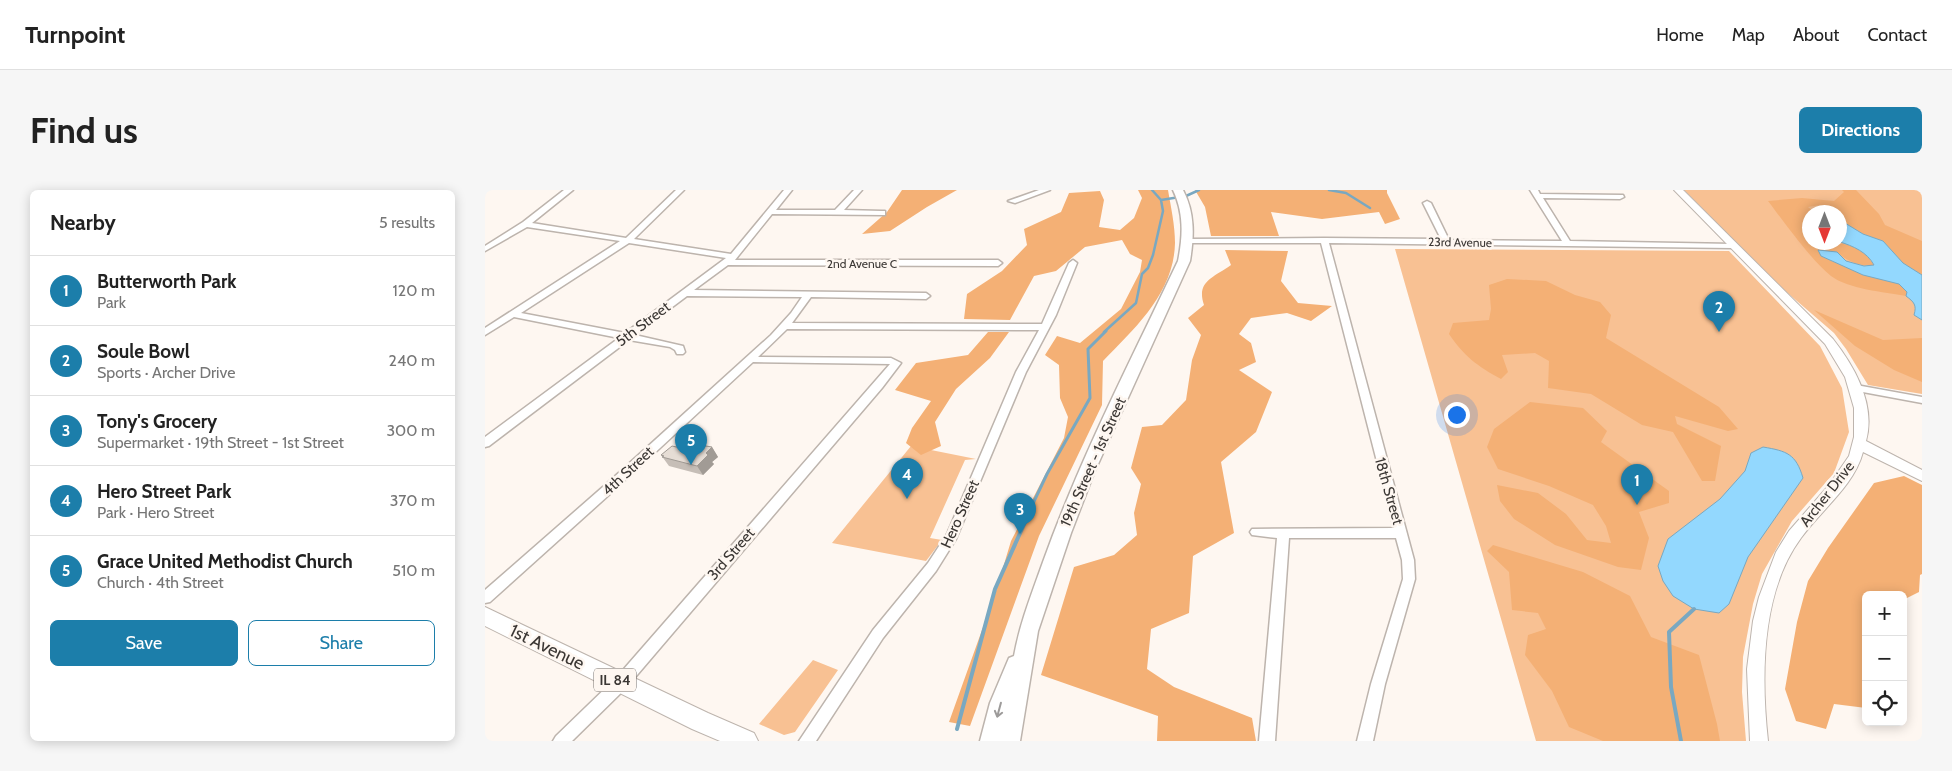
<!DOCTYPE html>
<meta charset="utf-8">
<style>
body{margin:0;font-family:Cabin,sans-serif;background:#f6f6f6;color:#222}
.controls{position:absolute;right:15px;bottom:15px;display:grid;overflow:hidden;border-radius:8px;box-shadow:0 2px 12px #0003}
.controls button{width:45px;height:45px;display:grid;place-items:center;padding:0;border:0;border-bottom:1px solid #e0e0e0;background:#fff;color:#222;font:25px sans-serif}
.compass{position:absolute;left:1317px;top:15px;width:45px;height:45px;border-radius:50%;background:#fff;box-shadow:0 2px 12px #0003;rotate:180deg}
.you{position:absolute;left:971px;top:224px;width:18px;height:18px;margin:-12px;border:4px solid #fff;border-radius:50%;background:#1a73e8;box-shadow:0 0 0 8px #1a73e833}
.badge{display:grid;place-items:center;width:32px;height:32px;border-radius:50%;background:#1c7eaa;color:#fff;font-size:16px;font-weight:700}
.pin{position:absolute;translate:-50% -41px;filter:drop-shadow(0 1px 2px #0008)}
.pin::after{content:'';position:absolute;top:26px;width:18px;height:15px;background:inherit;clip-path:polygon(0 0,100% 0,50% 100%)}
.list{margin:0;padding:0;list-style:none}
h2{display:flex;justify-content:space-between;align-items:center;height:65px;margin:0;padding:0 20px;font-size:21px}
h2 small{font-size:16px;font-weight:400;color:#767676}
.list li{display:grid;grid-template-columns:32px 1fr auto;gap:15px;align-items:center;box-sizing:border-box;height:70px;padding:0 20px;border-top:1px solid #e0e0e0}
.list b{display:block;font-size:19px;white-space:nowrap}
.list p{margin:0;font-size:16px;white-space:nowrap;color:#767676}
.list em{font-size:16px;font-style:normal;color:#767676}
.actions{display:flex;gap:10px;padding:15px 20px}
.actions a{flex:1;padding:11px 0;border:1px solid #1c7eaa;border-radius:8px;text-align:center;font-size:18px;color:#1c7eaa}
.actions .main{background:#1c7eaa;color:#fff}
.icon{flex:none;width:28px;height:28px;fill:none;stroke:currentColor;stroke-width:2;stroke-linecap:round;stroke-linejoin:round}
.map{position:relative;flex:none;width:1437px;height:551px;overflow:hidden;border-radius:8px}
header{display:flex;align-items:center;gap:30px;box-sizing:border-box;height:70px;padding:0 25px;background:#fff;border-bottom:1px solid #e0e0e0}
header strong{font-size:24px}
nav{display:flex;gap:28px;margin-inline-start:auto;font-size:18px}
.intro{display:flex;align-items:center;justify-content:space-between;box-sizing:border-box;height:120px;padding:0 30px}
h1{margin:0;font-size:35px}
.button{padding:12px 22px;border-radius:8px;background:#1c7eaa;color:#fff;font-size:18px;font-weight:700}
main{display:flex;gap:30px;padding:0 30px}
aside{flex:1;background:#fff;border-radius:8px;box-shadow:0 2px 12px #0003}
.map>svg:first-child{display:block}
</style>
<header>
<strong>Turnpoint</strong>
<nav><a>Home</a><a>Map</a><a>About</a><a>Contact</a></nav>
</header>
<div class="intro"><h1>Find us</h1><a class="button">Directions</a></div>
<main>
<aside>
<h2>Nearby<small>5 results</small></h2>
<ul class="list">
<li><span class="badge">1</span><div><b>Butterworth Park</b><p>Park</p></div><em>120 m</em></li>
<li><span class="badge">2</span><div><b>Soule Bowl</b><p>Sports · Archer Drive</p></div><em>240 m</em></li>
<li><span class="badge">3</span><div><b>Tony's Grocery</b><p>Supermarket · 19th Street - 1st Street</p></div><em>300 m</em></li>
<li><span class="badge">4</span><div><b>Hero Street Park</b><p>Park · Hero Street</p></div><em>370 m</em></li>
<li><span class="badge">5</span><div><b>Grace United Methodist Church</b><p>Church · 4th Street</p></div><em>510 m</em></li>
</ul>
<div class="actions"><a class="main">Save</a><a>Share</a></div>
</aside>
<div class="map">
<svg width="1437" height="551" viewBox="0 0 1437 551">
<rect width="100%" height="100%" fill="#fef7f1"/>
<!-- green -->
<path fill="#f8c193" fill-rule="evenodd" d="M 1199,0 L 1437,0 L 1437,204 L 1383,195 L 1361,159 L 1349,143 L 1298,99 ZM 1324,22 L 1354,22 L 1354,52 L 1324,52 Z
M 910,59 L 1244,61 L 1335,156 L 1357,198 L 1364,242 L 1349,283 L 1307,331 L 1277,384 L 1268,414 L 1258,467 L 1257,502 L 1261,551 L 1051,551 Z
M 426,256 L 491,269 L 480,270 L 445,348 L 457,350 L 441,371 L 347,353 Z
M 328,470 L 353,480 L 310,542 L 299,545 L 274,534 Z"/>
<!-- forest -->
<path fill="#f4b075" d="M 417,0 L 472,0 L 442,17 L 405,41 L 377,44 L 402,22 Z
M 653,0 L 683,0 C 686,18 690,35 690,53 C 689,103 650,138 618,171 L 617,215 L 554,346 L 485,536 L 464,532 L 511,401 L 526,351 L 579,248 L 583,227 L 575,208 L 574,175 L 560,165 L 572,146 L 595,153 L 636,119 L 655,82 L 657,70 L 645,64 L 637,50 L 600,57 L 571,81 L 549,86 L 525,130 L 479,129 L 482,104 L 517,81 L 542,55 L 539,39 L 576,22 L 584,3 L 615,1 L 619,10 L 614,37 L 635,40 L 649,28 L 657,8 Z
M 710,0 L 902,0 L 902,3 L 915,29 L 900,34 L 894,22 L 837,29 L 786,22 L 794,46 L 726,46 L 720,17 Z
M 1357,0 L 1371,0 L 1394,24 L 1400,35 L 1437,51 L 1437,85 L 1418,73 L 1398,51 L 1378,44 L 1355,30 L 1354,22 L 1345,22 L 1335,15 L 1323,17 L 1329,22 L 1324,22 L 1324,52 C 1348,52 1376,50 1389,76 C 1374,76 1363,72 1352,62 L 1336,66 L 1378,85 L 1414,94 L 1422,102 L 1421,106 C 1399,102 1363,99 1346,86 C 1326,70 1299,32 1283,11 L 1317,8 L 1349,11 L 1359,2 Z
M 740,60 L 803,61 L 796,91 L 813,113 L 847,116 L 826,131 L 802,123 L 766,128 L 754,144 L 766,153 L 771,172 L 754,180 L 787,202 L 771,242 L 736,272 L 749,343 L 708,366 L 704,423 L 666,439 L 662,479 L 689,497 L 767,528 L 771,551 L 672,551 L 673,526 L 556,485 L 589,377 L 629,365 L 652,345 L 649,323 L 656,294 L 646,278 L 657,237 L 677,235 L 701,210 L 707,170 L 716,145 L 703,128 L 719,115 C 711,91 728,88 746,75 Z
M 1022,89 L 1061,91 L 1090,105 L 1115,112 L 1126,125 L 1121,148 L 1234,217 L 1253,239 L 1243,241 L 1190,226 L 1192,234 L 1236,256 L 1230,291 L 1217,291 L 1188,242 L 1157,235 L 1106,204 L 1063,198 L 1064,171 L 1050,163 L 1017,165 L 1023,182 L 1016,189 C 992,176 979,166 964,144 L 968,133 L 1004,130 L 1006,119 L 1004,95 Z
M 1329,120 L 1398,150 L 1437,148 L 1437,192 L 1409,180 L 1370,156 Z
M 503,142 L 524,142 L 505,168 L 471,199 L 450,232 L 456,256 L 436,265 L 421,253 L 427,238 L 446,211 L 410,200 L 431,173 L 483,165 Z
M 1045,212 L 1098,218 L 1122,241 L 1116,252 L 1184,301 L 1184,313 L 1154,322 L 1164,348 L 1156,380 L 1133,377 L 1070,355 L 1029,329 L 1015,311 L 1012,295 L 1053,303 L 1081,324 L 1102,350 L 1126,353 L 1121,336 L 1108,315 L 1064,296 L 1013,279 L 1002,257 L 1009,239 Z
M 1419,286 L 1437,295 L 1437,384 L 1435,385 L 1434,402 L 1418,410 L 1418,405 L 1381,405 L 1381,518 L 1349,514 L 1341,539 L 1311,531 L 1300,499 L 1312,432 L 1323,391 L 1343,358 L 1389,293 Z
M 1008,355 L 1098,382 L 1145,406 L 1166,447 L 1214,465 L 1232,534 L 1235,551 L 1118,551 L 1084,537 L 1067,501 L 1040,465 L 1043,445 L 1061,439 L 1053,423 L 1027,420 L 1024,382 L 1002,361 Z"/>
<!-- water -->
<path fill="#93d8fe" stroke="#79a8c1" d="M 1355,30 L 1378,44 L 1398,51 L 1418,73 L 1437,85 L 1437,130 L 1429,125 C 1432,115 1429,112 1421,106 L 1422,102 L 1414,94 L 1378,85 L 1336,66 L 1333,60 L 1352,62 L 1361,71 L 1379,76 L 1389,75 C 1382,62 1368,56 1355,52 Z
M 1278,257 C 1302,261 1311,264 1318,288 L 1263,367 L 1244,414 L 1234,423 L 1209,419 L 1188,406 L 1178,391 L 1173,376 L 1183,349 L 1235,309 L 1260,281 L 1266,263 Z"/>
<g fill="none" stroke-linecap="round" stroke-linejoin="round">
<!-- stream-far2 -->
<path stroke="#79a8c1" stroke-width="2.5" d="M 844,0 L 861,3 L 885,18
M 676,10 L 701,6 L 714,0
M 619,142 L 651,113 L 657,84 L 663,78 L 668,65 L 678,21 L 676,10 L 667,0"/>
<!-- stream-far1 -->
<path stroke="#79a8c1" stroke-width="3" d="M 544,322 L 562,284 L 605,208 L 603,159 L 621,141"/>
<!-- stream -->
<path stroke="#79a8c1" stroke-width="4" d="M 472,539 L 510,399 L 545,321
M 1196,551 L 1186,497 L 1184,442 L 1209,419"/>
<defs>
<path id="minor" d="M 79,0 L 88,0 L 47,33 L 141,48 L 191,0 L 199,0 L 149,49 L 246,64 L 299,0 L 307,0 L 291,20 L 350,20 L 369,0 L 377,0 L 359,20 L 397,21 L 400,21 L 400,25 L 287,24 L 250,70 L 513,70 L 517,73 L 513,76 L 243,75 L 209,100 L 441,103 L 445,106 L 441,109 L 326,107 L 307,133 L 557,134 L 584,73 L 588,70 L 592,73 L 571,125 L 541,182 L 471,349 L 451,381 L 398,448 L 331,551 L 314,551 L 388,440 L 443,373 L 462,344 L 531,182 L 554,140 L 302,139 L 273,167 L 406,168 L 416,173 L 397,198 L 141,498 L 87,551 L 68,551 L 71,546 L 131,488 L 405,174 L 268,172 L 135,295 L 5,412 L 0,413 L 0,400 L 127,289 L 286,145 L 306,123 L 317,107 L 202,106 L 150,145 L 198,156 L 200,162 L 198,164 L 192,164 L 190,160 L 185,157 L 144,150 L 4,256 L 0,257 L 0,247 L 134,148 L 29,127 L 0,145 L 0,138 L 135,51 L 42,37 L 0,61 L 0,56 L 38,32 ZM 144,53 L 241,68 L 140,143 L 36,123 Z
M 554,0 L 565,0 L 530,13 L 523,11 Z
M 1045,0 L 1053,0 L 1055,4 L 1138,5 L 1139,7 L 1135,9 L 1058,8 L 1085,51 L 1248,54 L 1252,56 L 1248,58 L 844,53 L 929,370 L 930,389 L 900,494 L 888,551 L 872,551 L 886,494 L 918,389 L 917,370 L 911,348 L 804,348 L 790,551 L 774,551 L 792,348 L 767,345 L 765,342 L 767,339 L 909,338 L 836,53 L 703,53 L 699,51 L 703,49 L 839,48 L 956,49 L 938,13 L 942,11 L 946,13 L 964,50 L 1077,51 Z
M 1371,195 L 1437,207 L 1437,213 L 1367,200 L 1366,198 Z"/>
<path id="tertiary" d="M 1189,0 L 1198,0 L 1348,149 C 1370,177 1391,215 1381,251 L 1437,280 L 1437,291 L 1378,262 C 1369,296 1336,320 1316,348 C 1276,402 1276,487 1283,551 L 1265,551 L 1262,479 L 1268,431 L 1274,407 L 1291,362 L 1304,341 L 1344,295 L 1364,266 L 1369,247 L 1369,218 L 1360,187 L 1340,154 Z"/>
<path id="secondary" d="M 688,0 L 698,0 C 710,23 709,46 705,71 L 609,283 L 586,343 L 553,441 L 535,551 L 495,551 L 505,513 L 524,468 L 529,466 C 535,433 547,403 558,372 C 595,268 646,170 693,71 C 698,46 699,23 688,0 Z"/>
<path id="primary" d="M 0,417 L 223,523 L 269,543 L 273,551 L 235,551 L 207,539 L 0,436 Z"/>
</defs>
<!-- minor casing -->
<use href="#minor" stroke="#bdb4ad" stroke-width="3"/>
<!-- tertiary casing -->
<use href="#tertiary" stroke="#bdb4ad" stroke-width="2"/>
<!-- secondary casing -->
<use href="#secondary" stroke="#bdb4ad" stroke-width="3"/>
<!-- primary casing -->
<use href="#primary" stroke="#bdb4ad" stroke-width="2"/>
<!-- minor -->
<use href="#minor" fill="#fff" fill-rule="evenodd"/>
<!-- tertiary -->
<use href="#tertiary" fill="#fff" fill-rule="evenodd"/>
<!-- secondary -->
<use href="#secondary" fill="#fff" fill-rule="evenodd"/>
<!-- primary -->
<use href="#primary" fill="#fff" fill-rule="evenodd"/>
</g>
<!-- wall -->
<path fill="#c6beb7" d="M 227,257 L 233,267 L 227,272 L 229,274 L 218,285 L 184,276 L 176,265 Z"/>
<!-- shaded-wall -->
<path fill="#a19b95" d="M 227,257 L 233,267 L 227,272 L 229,274 L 218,285 L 212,276 L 221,263 Z"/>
<!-- building -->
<path fill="#e6ddd5" stroke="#a19b95" d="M 215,255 L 227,257 L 221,263 L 223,265 L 212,276 L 177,267 L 179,266 L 176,265 L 187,256 L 209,261 Z"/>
<!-- one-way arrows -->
<defs><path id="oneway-shaft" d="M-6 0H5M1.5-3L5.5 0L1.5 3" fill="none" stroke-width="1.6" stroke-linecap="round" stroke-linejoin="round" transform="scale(1.25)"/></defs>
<use stroke="#9d9b9a" href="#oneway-shaft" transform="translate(514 520) rotate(105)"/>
<g text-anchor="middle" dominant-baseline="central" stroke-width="5" stroke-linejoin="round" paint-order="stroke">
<!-- far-street labels -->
<g font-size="12" fill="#3b3734" stroke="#fef7f1">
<text transform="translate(975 52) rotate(1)">23rd Avenue</text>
<text x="377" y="73">2nd Avenue C</text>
</g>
<!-- shield labels -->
<rect fill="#fef7f1" stroke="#76716d" stroke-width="1" x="109" y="478.5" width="42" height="23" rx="4"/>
<g font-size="14" font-weight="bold" fill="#3b3734">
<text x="130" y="490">IL 84</text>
</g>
<!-- street labels -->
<g font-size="15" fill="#3b3734" stroke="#fef7f1">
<text transform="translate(158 134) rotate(-37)">5th Street</text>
<text transform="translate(608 272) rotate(-66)">19th Street - 1st Street</text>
<text transform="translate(143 281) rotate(-43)">4th Street</text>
<text transform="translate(904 301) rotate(74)">18th Street</text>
<text transform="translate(1342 304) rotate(-52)">Archer Drive</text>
<text transform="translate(475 324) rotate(-66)">Hero Street</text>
<text transform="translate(246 364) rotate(-49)">3rd Street</text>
</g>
<!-- near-street labels -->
<g font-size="18" fill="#3b3734" stroke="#fef7f1">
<text transform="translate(62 457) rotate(26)">1st Avenue</text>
</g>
</g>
</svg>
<div class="controls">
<button>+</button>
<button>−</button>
<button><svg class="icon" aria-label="locate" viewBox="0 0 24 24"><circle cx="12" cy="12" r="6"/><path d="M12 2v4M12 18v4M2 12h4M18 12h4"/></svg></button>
</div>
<svg class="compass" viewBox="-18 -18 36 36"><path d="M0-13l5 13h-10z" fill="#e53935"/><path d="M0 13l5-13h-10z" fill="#767676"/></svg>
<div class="you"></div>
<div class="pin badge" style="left:1152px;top:315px">1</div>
<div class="pin badge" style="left:1234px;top:142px">2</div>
<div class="pin badge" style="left:535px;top:344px">3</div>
<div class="pin badge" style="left:422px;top:309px">4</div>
<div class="pin badge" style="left:206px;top:275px">5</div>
</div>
</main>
